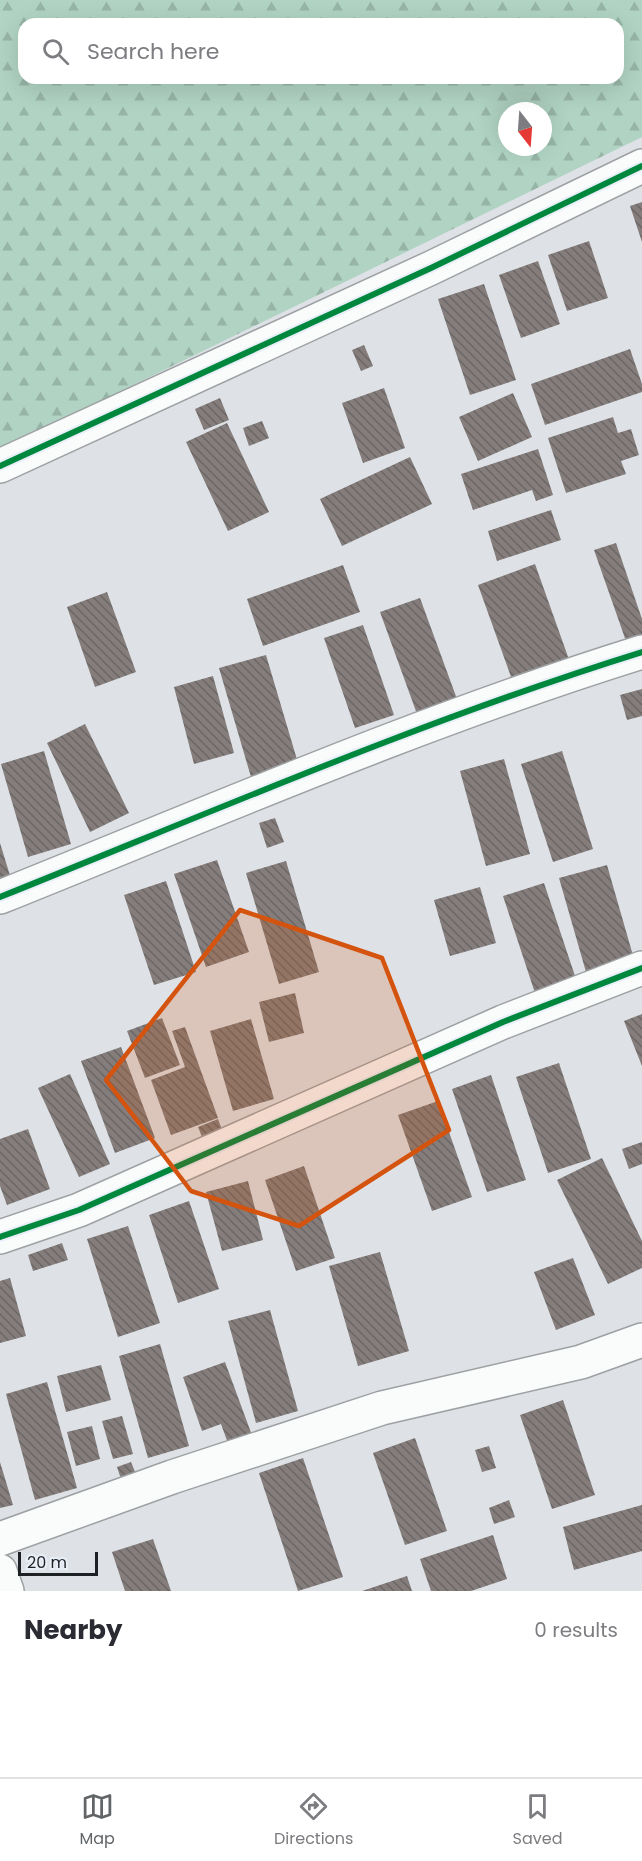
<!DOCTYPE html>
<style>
body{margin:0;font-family:Poppins,sans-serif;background:#f7f7f7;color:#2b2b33}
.compass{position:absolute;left:498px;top:102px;width:54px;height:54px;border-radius:50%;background:#fff;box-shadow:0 6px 24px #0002;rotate:163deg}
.scale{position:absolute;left:18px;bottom:15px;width:80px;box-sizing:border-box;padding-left:6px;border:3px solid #1e2124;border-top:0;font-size:16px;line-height:21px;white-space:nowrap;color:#1e2124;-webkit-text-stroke:4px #e8eff8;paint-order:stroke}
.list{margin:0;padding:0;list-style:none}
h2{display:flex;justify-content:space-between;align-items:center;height:78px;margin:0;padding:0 24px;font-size:26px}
h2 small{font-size:20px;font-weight:400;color:#7c7c81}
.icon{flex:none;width:33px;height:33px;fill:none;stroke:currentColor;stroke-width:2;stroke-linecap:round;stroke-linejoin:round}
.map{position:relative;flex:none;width:642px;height:1591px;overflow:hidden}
.search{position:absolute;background:#fff;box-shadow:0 6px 24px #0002;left:18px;right:18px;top:18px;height:66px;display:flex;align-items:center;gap:15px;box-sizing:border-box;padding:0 21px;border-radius:18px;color:#7c7c81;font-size:22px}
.sheet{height:186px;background:#fff}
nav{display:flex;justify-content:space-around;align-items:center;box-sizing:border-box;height:84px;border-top:2px solid #e1e1e2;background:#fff;font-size:16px;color:#7c7c81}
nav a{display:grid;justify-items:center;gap:3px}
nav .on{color:#616568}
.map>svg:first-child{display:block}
</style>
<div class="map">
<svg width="642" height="1591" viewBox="0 0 642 1591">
<defs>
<pattern id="forest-firs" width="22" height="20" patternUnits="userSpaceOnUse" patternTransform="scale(1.5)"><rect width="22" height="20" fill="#b0d3c3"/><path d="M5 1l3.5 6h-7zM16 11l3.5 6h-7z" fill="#97b5a7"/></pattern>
<pattern id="building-back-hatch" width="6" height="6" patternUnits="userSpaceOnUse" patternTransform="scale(1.5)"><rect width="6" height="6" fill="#847d7b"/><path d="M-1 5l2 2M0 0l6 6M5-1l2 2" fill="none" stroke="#6b6665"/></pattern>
</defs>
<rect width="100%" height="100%" fill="#dee2e6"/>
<!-- forest -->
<path fill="url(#forest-firs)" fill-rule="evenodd" d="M 0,0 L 642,0 L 642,137 L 0,450 ZM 24,24 L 618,24 L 618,78 L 24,78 ZM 507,111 L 543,111 L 543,147 L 507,147 Z"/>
<!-- building -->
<path fill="url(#building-back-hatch)" d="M 642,202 L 642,242 L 630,206 Z
M 589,241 L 608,298 L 567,311 L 548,255 Z
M 538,261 L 560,324 L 521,338 L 499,275 Z
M 484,284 L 516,380 L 470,395 L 438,299 Z
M 364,345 L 373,366 L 361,371 L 352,350 Z
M 630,349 L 642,384 L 642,392 L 545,425 L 531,384 Z
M 384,388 L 405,448 L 363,463 L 342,403 Z
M 513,393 L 532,437 L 478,461 L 459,417 Z
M 220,398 L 229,420 L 204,430 L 195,409 Z
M 613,417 L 618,433 L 631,429 L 639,455 L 621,461 L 626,474 L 566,493 L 548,438 Z
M 262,421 L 269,438 L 249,446 L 243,428 Z
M 227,423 L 269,512 L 228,531 L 186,442 Z
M 538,449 L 553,495 L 536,501 L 532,490 L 473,510 L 461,474 Z
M 410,457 L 432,504 L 342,546 L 320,499 Z
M 551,510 L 561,540 L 497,561 L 488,531 Z
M 616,543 L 642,619 L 642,639 L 627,644 L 594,550 Z
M 535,564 L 572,668 L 515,688 L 478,585 Z
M 343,565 L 360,612 L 263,646 L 247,599 Z
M 107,592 L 136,672 L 95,687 L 67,607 Z
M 420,598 L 457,699 L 417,714 L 380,612 Z
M 363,625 L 394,715 L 355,728 L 324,638 Z
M 266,655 L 298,763 L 251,777 L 219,668 Z
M 213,676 L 234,753 L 194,764 L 174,687 Z
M 642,689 L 642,716 L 627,720 L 620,695 Z
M 85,724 L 129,813 L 90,832 L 47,743 Z
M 44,751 L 71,844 L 28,857 L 1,764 Z
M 562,751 L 593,849 L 553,862 L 521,764 Z
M 504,759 L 530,854 L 486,866 L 460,771 Z
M 275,818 L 284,842 L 267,848 L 259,823 Z
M 0,843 L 12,882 L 0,885 Z
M 217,860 L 249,952 L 206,967 L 174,874 Z
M 286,861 L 319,972 L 279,984 L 246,873 Z
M 607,865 L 636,966 L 588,979 L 559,878 Z
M 166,881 L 196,972 L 154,985 L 124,895 Z
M 544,883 L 576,979 L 535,993 L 503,896 Z
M 480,887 L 496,943 L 450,956 L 434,900 Z
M 295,993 L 304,1033 L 269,1042 L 259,1002 Z
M 642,1014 L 642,1066 L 624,1021 Z
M 162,1018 L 180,1065 L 145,1078 L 127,1031 Z
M 251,1019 L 274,1099 L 233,1111 L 210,1031 Z
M 185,1027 L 218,1118 L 171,1135 L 151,1080 L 185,1067 L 172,1031 Z
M 121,1047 L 155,1138 L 115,1153 L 81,1061 Z
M 559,1063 L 591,1159 L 548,1173 L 516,1077 Z
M 70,1074 L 110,1164 L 79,1177 L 38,1088 Z
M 491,1075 L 526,1180 L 487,1192 L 452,1089 Z
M 438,1101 L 472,1197 L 432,1211 L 398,1115 Z
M 218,1119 L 224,1135 L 204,1142 L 198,1127 Z
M 28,1129 L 50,1189 L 7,1205 L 0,1186 L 0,1139 Z
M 642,1142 L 642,1164 L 629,1169 L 622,1149 Z
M 602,1158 L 642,1241 L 642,1268 L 608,1284 L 557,1180 Z
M 304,1166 L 335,1258 L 296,1271 L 265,1180 Z
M 248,1181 L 263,1240 L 222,1251 L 206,1192 Z
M 189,1201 L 219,1289 L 178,1303 L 149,1215 Z
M 128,1226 L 160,1323 L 118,1337 L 87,1239 Z
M 62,1243 L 68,1260 L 33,1271 L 28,1255 Z
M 380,1252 L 409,1351 L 358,1366 L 329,1266 Z
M 573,1258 L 595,1315 L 556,1330 L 534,1272 Z
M 10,1278 L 26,1336 L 0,1343 L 0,1281 Z
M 270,1310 L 298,1411 L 256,1423 L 228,1321 Z
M 160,1344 L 189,1446 L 148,1458 L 119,1356 Z
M 225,1362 L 253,1438 L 229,1446 L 221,1424 L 202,1431 L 183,1377 Z
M 101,1365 L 111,1400 L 66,1412 L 57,1376 Z
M 47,1382 L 77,1488 L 35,1500 L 6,1394 Z
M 563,1400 L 595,1495 L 552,1509 L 520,1415 Z
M 122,1416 L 133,1454 L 113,1459 L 102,1421 Z
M 92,1426 L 100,1459 L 76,1466 L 67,1432 Z
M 415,1438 L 447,1531 L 405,1545 L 373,1453 Z
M 489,1446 L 496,1468 L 482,1472 L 475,1450 Z
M 303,1458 L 343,1577 L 298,1591 L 259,1473 Z
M 0,1462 L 13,1505 L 0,1508 Z
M 131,1462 L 138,1479 L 123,1485 L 117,1467 Z
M 509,1500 L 515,1517 L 494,1524 L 489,1508 Z
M 642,1505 L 642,1551 L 574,1570 L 563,1527 Z
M 493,1535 L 507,1579 L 471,1591 L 431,1591 L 420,1559 Z
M 153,1539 L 171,1591 L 125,1591 L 112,1552 Z
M 407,1576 L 412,1591 L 362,1591 Z"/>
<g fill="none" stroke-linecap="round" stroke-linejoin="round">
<defs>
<path id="minor" d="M 0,466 L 431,268 L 642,166
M 0,897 C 212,812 423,720 642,652
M 0,1237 L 79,1210 L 503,1022 L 642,968
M 0,1539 L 172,1477 L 382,1408 L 581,1362 L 642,1340
M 0,1571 L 7,1591"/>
</defs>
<!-- minor casing -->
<use href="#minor" stroke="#9ea1a4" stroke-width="36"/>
<!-- minor -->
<use href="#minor" stroke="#fafbfb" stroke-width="33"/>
<defs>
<path id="cycleway" d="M 0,466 L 431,268 L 642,166
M 0,897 C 212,812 423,720 642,652
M 0,1237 L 79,1210 L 503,1022 L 642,968"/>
</defs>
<!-- cycleway casing -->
<use href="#cycleway" stroke="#e8eff8" stroke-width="10"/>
<!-- cycleway -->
<use href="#cycleway" stroke="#00873e" stroke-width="6"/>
</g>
<!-- marked area -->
<path fill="#d4530e" fill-opacity="0.2" stroke="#d4530e" stroke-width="4.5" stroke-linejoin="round" d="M 240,910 L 382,958 L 449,1130 L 299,1226 L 191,1191 L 106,1080 Z"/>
</svg>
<svg class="compass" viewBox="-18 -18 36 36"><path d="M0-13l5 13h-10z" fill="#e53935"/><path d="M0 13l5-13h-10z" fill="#7c7c81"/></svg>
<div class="scale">20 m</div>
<div class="search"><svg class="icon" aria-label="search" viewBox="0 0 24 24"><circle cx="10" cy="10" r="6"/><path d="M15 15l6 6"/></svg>Search here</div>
</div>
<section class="sheet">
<h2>Nearby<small>0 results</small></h2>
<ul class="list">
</ul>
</section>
<nav>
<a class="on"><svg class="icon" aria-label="map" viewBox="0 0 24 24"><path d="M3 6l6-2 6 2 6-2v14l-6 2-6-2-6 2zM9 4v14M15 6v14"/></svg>Map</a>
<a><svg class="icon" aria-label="directions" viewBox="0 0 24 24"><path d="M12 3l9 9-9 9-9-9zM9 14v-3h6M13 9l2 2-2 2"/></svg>Directions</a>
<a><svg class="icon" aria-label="saved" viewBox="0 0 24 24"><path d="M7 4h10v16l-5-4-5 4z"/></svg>Saved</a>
</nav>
